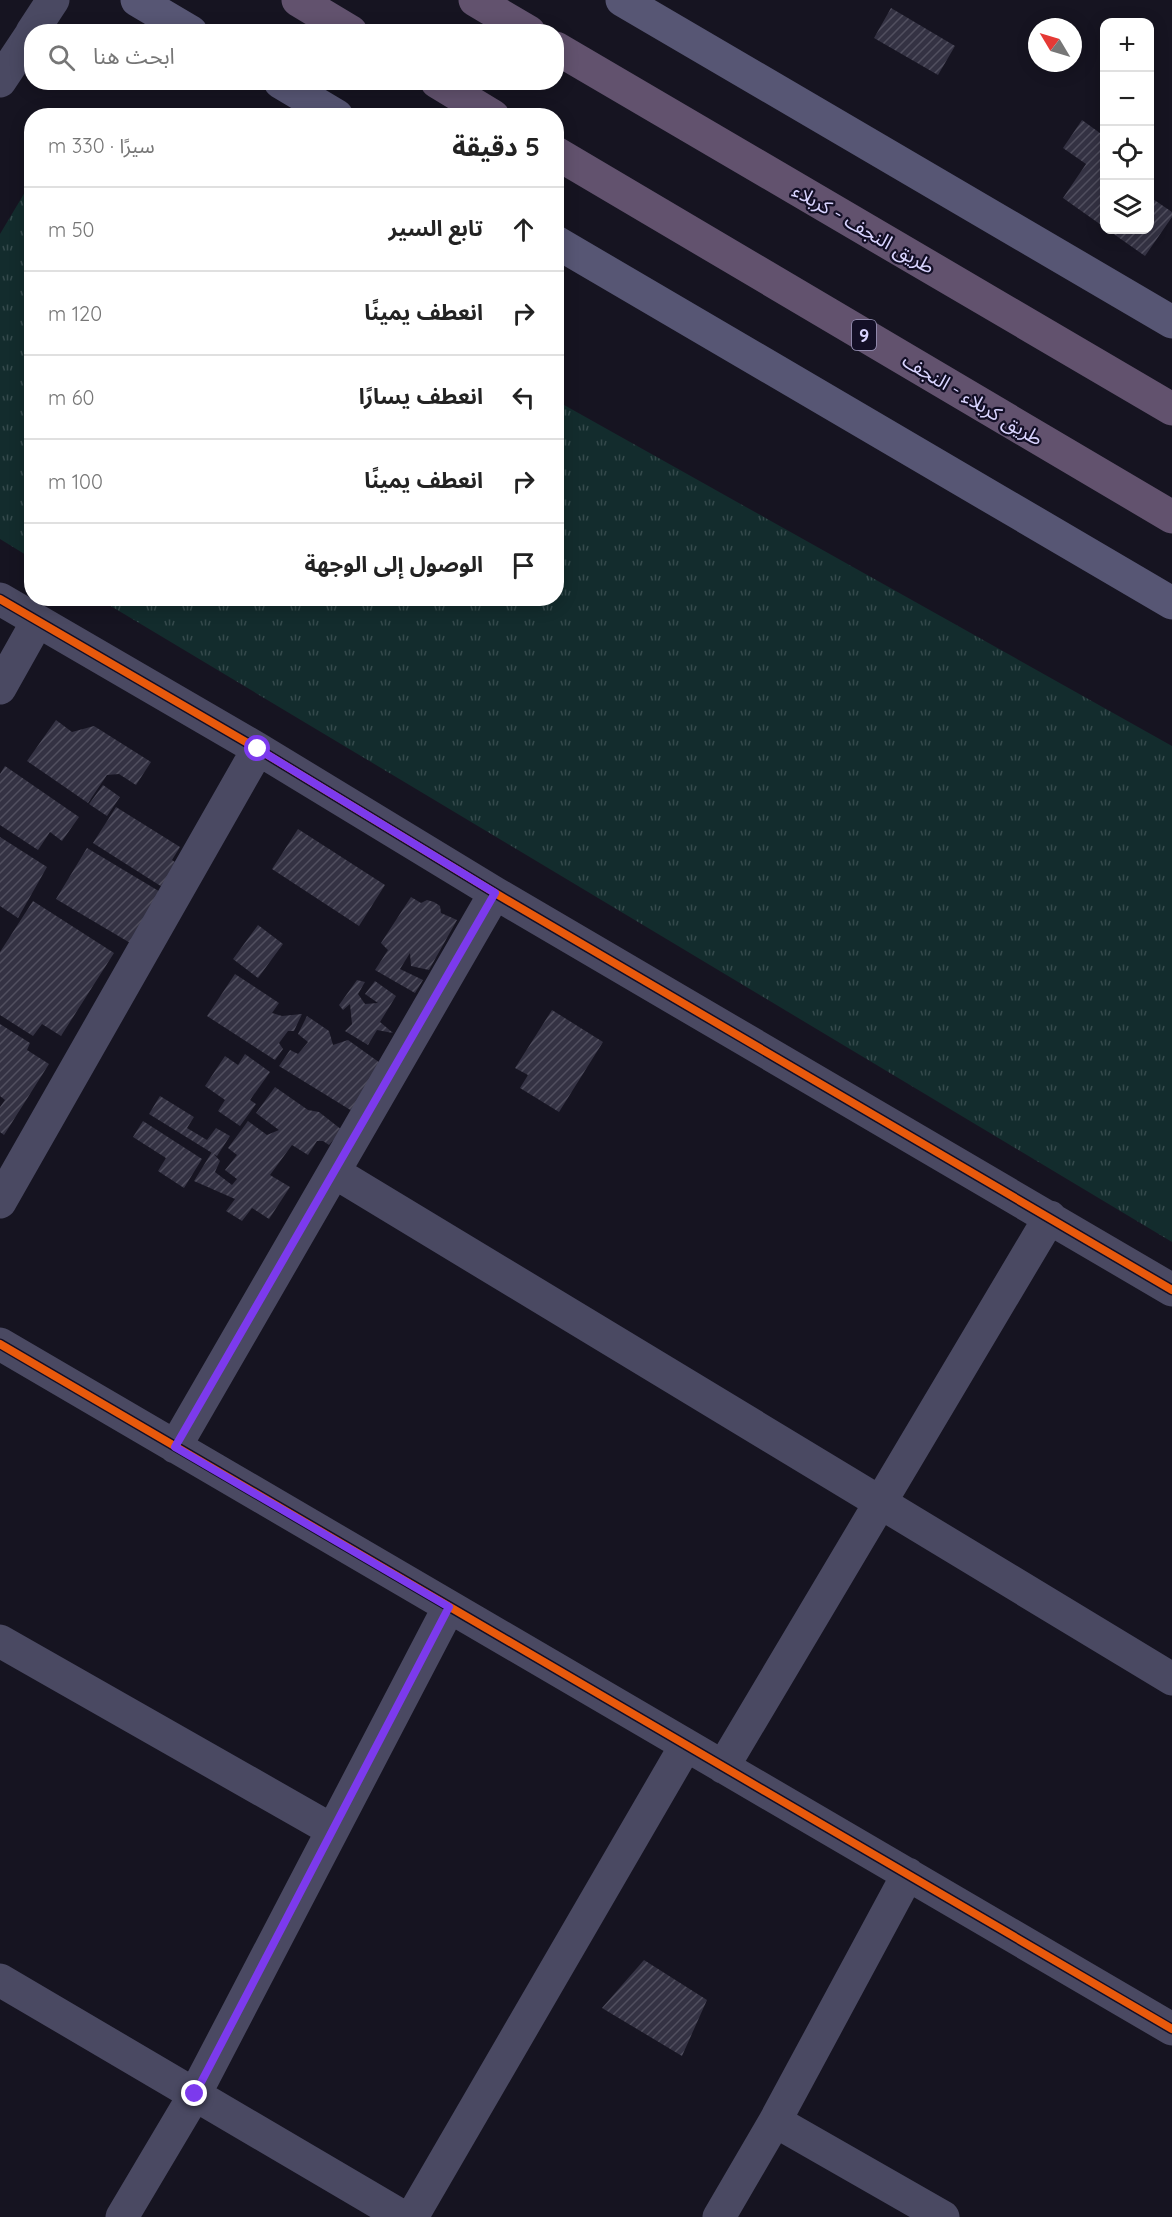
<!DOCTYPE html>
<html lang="ar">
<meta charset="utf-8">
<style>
body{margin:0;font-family:Quicksand,"Noto Sans Arabic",sans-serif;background:#f2f2f2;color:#222;direction:rtl}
.controls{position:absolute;right:18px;top:18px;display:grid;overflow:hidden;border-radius:12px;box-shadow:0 3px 15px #0003}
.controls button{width:54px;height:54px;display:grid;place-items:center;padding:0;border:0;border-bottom:2px solid #e0e0e0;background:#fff;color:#222;font:30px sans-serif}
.compass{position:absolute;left:1028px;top:18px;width:54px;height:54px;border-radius:50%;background:#fff;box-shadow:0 3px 15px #0003;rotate:308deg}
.stop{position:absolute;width:18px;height:18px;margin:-14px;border:4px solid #7c3aed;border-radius:50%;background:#fff}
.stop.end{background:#7c3aed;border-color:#fff;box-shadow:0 2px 6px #0008}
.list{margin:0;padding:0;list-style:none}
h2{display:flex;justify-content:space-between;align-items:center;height:78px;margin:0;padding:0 24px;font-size:26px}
h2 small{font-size:20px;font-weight:400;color:#767676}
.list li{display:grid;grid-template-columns:39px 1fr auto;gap:18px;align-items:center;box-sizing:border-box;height:84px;padding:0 24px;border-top:2px solid #e0e0e0}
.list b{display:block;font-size:22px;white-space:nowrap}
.list em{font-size:20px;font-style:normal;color:#767676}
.icon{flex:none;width:33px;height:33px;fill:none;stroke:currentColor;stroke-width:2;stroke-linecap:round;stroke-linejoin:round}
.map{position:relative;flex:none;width:1172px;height:2217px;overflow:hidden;direction:ltr}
.search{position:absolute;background:#fff;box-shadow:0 3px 15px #0003;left:24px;top:24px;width:540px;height:66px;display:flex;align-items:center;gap:15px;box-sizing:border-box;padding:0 21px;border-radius:24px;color:#767676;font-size:22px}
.panel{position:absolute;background:#fff;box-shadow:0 3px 15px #0003;left:24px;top:108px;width:540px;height:498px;border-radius:24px;direction:rtl}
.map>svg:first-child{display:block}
</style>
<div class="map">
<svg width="1172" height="2217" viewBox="0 0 1172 2217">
<defs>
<pattern id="grass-tufts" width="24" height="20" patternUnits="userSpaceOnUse" patternTransform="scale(1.5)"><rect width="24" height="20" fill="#132c2d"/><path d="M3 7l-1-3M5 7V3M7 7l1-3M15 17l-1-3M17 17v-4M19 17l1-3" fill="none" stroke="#354a4c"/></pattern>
<pattern id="building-hatch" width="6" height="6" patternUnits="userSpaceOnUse" patternTransform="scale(1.5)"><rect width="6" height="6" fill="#343243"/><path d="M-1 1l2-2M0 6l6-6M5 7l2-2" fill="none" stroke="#514f5f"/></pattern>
</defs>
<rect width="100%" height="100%" fill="#161421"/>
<!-- grass -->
<path fill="url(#grass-tufts)" d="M 31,182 L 31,558 L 0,539 L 0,234 Z
M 557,401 L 1172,746 L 1172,1242 L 99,599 L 556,598 Z"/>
<!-- building -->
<path fill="url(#building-hatch)" d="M 891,8 L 955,46 L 938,75 L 874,38 Z
M 1082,120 L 1104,136 L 1104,227 L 1063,198 L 1086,164 L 1063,148 Z
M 1150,197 L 1172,212 L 1172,217 L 1145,256 L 1108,230 L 1150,230 Z
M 56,720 L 72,732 L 94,726 L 151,762 L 136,785 L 119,774 L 107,775 L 88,803 L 27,761 Z
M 5,766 L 79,817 L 62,841 L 50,832 L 38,850 L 0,825 L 0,774 Z
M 103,785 L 120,797 L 107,816 L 89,804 Z
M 116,807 L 180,847 L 172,860 L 181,866 L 167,890 L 93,843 Z
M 298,829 L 385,885 L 359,926 L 272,869 Z
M 0,837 L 47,867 L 18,918 L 0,906 Z
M 87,848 L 167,896 L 137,947 L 56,899 Z
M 411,897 L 421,903 L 427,900 L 434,902 L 440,906 L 441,913 L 457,920 L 429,970 L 411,966 L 410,953 L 400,969 L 423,980 L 415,993 L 375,970 L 388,950 L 381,943 Z
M 33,901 L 114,953 L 61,1036 L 42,1024 L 33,1036 L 0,1015 L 0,952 Z
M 258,925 L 283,944 L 258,978 L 233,959 Z
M 235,974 L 279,1003 L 272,1013 L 282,1016 L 302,1014 L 294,1031 L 288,1031 L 279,1043 L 283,1049 L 275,1060 L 207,1016 Z
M 357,980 L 365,982 L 358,994 L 365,1004 L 378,1003 L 365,994 L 375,981 L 396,996 L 380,1022 L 393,1033 L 377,1030 L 368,1045 L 345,1031 L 352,1024 L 350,1004 L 343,1010 L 339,1005 Z
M 552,1010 L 603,1042 L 559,1112 L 520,1088 L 528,1075 L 515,1068 Z
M 307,1016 L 329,1031 L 333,1045 L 348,1040 L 383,1065 L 352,1111 L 279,1066 L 290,1050 L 298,1054 L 308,1042 L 298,1034 Z
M 0,1024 L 30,1043 L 27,1050 L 49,1064 L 4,1135 L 0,1132 L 0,1107 L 5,1100 L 0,1096 Z
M 245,1054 L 270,1072 L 250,1100 L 256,1104 L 240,1126 L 218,1111 L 225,1100 L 205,1086 L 225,1056 L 238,1065 Z
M 275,1087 L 308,1110 L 319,1112 L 342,1130 L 329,1145 L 323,1141 L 317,1141 L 308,1155 L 292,1145 L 270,1175 L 290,1187 L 269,1219 L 252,1208 L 242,1221 L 226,1211 L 235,1199 L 194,1181 L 212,1152 L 220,1161 L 215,1172 L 232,1185 L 237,1179 L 225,1170 L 237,1155 L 228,1148 L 248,1121 L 267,1135 L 279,1130 L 256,1113 Z
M 160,1096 L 194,1117 L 187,1128 L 207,1140 L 216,1128 L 230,1136 L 217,1156 L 149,1114 Z
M 143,1121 L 202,1159 L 184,1188 L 158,1171 L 166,1158 L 133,1137 Z
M 644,1960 L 707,2000 L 682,2056 L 602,2008 Z"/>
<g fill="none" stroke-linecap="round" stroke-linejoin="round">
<!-- minor -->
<path stroke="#4a4962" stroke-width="33" d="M 0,599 L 258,749 L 495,893 L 1172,1290
M 0,688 L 37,622
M 334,1172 L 1172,1679
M 0,1202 L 258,749
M 0,1344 L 1172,2029
M 175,1447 L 495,893
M 0,1641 L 332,1830
M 723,1767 L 1050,1217
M 0,1980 L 403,2217
M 775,2121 L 943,2217
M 122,2217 L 195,2094 L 449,1607
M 412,2217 L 686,1745
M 719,2217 L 775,2121 L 908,1874"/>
<!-- tertiary -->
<path stroke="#4a4962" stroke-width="33" d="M 32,32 L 53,0
M 0,81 L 32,33"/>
<!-- secondary -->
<path stroke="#575674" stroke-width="33" d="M 137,0 L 191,32
M 622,0 L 1172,322
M 280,82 L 337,116
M 556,242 L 1172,603"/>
<!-- trunk -->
<path stroke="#62526e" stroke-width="33" d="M 298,0 L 351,32
M 475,0 L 529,32
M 556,48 L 1172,409
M 437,82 L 493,116
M 556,153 L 1172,517"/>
<defs>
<path id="cycleway" d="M 0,599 L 258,749 L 495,893 L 1172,1290
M 0,1344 L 1172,2029"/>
</defs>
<!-- cycleway casing -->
<use href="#cycleway" stroke="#130f26" stroke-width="11"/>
<!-- cycleway -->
<use href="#cycleway" stroke="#e8590c" stroke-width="8"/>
</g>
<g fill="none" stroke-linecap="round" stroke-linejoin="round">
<!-- route -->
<path stroke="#7c3aed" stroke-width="8" d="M 195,2094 L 449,1607 L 175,1447 L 495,893 L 258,749"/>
</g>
<g text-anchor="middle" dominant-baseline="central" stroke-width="4.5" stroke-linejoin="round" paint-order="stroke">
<!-- shield labels -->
<rect fill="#130f26" stroke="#9e99be" stroke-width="1.5" x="852" y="320" width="24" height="30" rx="4.5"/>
<g font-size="18" font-weight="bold" fill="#d9d4ff">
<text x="864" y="335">9</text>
</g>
<!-- street labels -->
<g font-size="20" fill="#d9d4ff" stroke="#130f26">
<text transform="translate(864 228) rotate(30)">طريق النجف - کربلاء</text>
<text transform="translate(973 399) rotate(31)">طريق کربلاء - النجف</text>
</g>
</g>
</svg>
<div class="controls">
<button>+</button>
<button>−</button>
<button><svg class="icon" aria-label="locate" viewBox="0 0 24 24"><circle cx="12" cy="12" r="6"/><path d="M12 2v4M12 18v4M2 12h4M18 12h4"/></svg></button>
<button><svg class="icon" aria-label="layers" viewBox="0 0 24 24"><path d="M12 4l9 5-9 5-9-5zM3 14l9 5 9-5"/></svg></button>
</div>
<svg class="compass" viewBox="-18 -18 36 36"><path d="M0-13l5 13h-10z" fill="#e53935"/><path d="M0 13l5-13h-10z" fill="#767676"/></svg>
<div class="stop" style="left:258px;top:749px"></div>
<div class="stop end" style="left:195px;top:2094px"></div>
<div class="search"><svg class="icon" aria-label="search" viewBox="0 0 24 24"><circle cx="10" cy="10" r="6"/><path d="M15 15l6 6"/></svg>ابحث هنا</div>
<section class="panel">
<h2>5 دقيقة<small>سيرًا · 330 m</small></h2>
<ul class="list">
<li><svg class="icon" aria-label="ahead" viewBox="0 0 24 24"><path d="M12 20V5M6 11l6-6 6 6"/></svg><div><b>تابع السير</b></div><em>50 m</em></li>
<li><svg class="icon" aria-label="right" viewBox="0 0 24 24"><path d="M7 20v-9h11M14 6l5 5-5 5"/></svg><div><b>انعطف يمينًا</b></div><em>120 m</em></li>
<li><svg class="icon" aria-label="left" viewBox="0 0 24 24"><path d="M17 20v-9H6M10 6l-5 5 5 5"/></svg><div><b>انعطف يسارًا</b></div><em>60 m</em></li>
<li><svg class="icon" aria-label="right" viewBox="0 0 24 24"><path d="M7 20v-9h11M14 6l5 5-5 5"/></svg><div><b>انعطف يمينًا</b></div><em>100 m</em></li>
<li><svg class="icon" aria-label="arrive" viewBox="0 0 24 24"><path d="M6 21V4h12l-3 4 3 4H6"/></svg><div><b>الوصول إلى الوجهة</b></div></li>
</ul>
</section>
</div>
